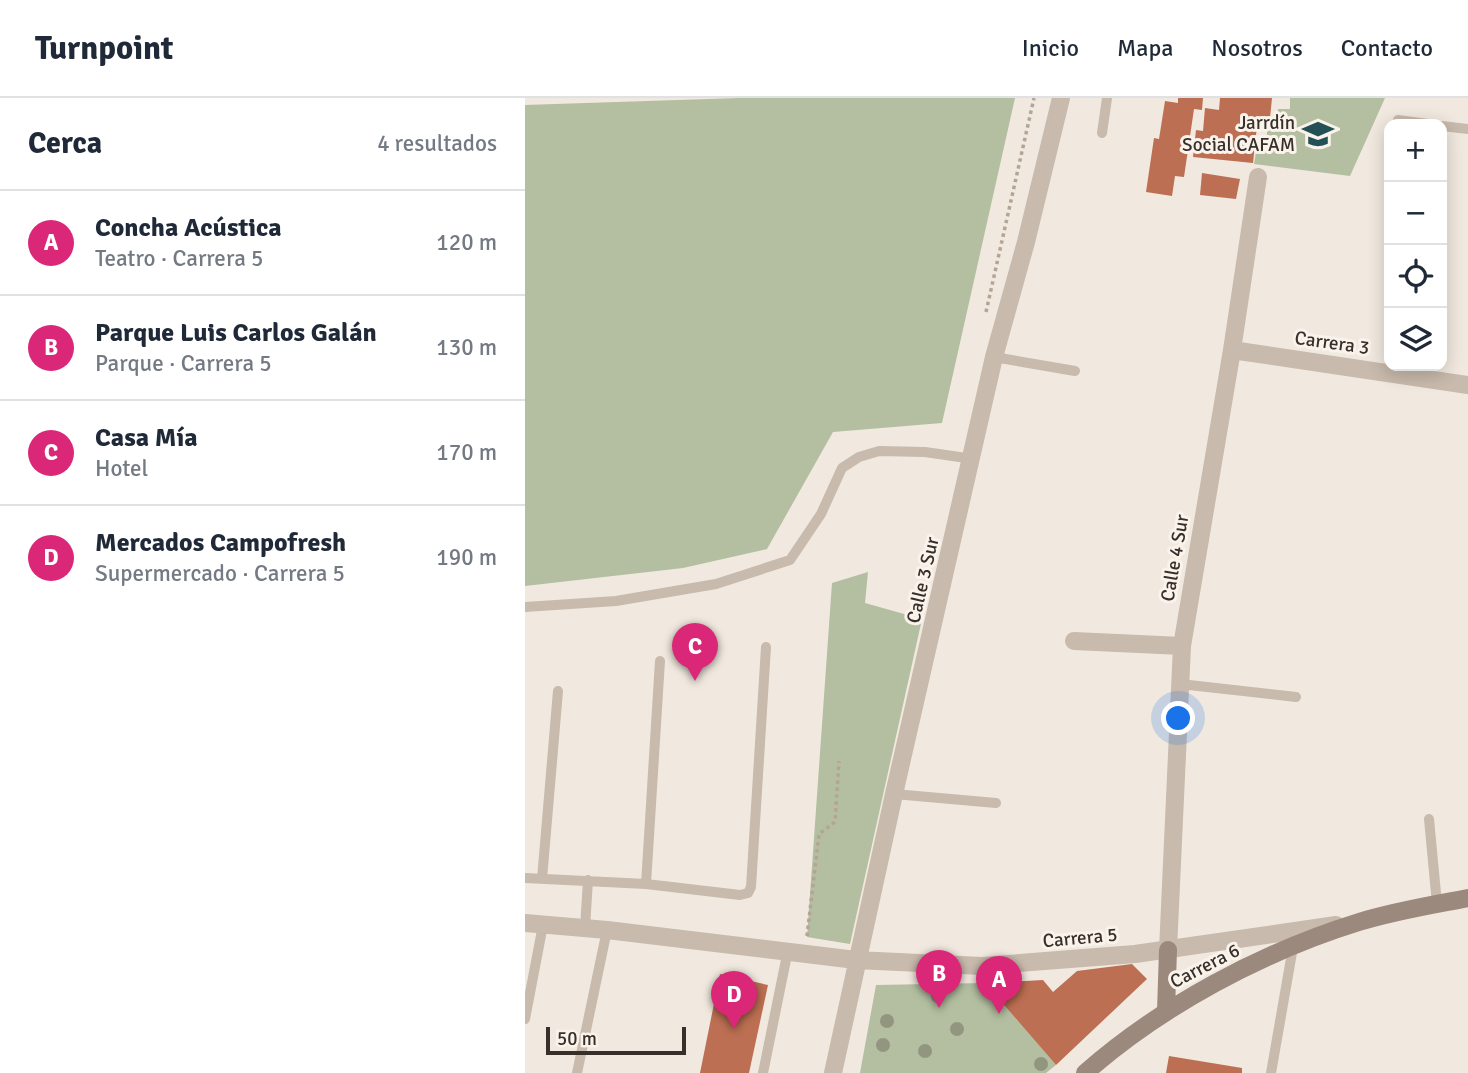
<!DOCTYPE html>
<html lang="es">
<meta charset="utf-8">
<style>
body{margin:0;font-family:Signika,sans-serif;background:#f2f2f3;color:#1f2937}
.controls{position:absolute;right:21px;top:21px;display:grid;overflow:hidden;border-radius:14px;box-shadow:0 4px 18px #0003}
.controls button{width:63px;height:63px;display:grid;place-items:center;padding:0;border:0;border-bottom:2px solid #e0e1e3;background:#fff;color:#1f2937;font:35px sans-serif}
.scale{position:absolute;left:21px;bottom:18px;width:140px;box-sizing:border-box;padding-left:7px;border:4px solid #372f2a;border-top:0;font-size:19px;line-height:24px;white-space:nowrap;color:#372f2a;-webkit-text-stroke:5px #f9f3eb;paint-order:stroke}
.you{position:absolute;left:654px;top:621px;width:24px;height:24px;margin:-18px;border:5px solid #fff;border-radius:50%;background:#1a73e8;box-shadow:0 0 0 10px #1a73e833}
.badge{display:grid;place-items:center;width:46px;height:46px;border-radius:50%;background:#db2777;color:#fff;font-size:23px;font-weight:700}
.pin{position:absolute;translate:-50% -58px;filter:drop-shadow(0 2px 4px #0008)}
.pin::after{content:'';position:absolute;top:37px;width:24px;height:21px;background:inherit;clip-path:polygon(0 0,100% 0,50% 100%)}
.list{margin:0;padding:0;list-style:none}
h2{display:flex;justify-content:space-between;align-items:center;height:91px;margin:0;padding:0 28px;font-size:30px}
h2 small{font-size:23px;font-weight:400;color:#747a83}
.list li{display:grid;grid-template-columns:46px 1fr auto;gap:21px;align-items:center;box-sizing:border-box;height:105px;padding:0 28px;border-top:2px solid #e0e1e3}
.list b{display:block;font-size:26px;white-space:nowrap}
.list p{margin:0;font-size:23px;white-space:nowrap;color:#747a83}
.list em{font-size:23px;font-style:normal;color:#747a83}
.icon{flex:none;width:38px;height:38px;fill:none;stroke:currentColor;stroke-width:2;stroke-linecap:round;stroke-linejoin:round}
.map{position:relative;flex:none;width:943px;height:975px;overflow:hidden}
header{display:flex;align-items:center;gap:42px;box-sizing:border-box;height:98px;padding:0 35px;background:#fff;border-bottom:2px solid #e0e1e3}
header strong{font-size:33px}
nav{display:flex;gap:38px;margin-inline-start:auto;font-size:24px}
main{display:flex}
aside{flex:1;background:#fff}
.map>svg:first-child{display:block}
</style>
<header>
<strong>Turnpoint</strong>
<nav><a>Inicio</a><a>Mapa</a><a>Nosotros</a><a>Contacto</a></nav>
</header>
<main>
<aside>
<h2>Cerca<small>4 resultados</small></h2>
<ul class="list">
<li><span class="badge">A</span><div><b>Concha Acústica</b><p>Teatro · Carrera 5</p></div><em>120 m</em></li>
<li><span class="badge">B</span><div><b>Parque Luis Carlos Galán</b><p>Parque · Carrera 5</p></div><em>130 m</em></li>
<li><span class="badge">C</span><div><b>Casa Mía</b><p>Hotel</p></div><em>170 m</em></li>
<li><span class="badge">D</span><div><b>Mercados Campofresh</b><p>Supermercado · Carrera 5</p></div><em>190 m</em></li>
</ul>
</aside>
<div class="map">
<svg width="943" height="975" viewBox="0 0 943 975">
<rect width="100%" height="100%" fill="#f1e9df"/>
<!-- green -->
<path fill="#b3bfa0" d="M 214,0 L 490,0 L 417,325 L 308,334 L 242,451 L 158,470 L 0,488 L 0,7 Z
M 765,0 L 860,0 L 825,78 L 729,66 L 733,42 L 742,42 L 742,29 L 752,29 L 753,11 L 765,11 Z
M 343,474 L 340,505 L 397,521 L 325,846 L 282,839 L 307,485 Z
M 460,885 L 531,967 L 521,975 L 335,975 L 351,887 Z"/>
<!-- building -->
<path fill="#bc6f52" d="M 653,0 L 678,0 L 677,12 L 669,11 L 659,79 L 650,78 L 647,98 L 621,94 L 629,40 L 634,41 L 640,3 L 653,5 Z
M 695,0 L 747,0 L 745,20 L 733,19 L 728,65 L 668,59 L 671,32 L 678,33 L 680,10 L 694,12 Z
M 677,75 L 715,81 L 711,101 L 675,97 Z
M 607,866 L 622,881 L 531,967 L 460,885 L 518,882 L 528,894 L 552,873 Z
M 195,876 L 243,887 L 224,975 L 175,975 Z
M 644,958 L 717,970 L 717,975 L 641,975 Z"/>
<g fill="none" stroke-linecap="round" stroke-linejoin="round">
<!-- path -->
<path stroke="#b4a496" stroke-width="3.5" stroke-dasharray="3.5 3.5" stroke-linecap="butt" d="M 461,214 L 509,0
M 282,838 L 294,736 L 310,724 L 314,663"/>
<!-- service -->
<path stroke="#c8baac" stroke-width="10" d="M 873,22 L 903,26
M 917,28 L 943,31
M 577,35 L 582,0
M 469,259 L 550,273
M 0,509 L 91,503 L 191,486 L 265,462 L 296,416 L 317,370 L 334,359 L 354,353 L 400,354 L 448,361
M 655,586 L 771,599
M 369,696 L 471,705
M 904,721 L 912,806
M 0,780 L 121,786 L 215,797 L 223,795 L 226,789 L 241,549
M 17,781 L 33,593
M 121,786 L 135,563
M 60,830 L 63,782
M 0,921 L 18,827
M 52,975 L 82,832
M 238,975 L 263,852
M 746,975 L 768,849"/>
<!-- minor -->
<path stroke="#c8baac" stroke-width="18" d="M 707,252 L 943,287
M 549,543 L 657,548
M 0,825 L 82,832 L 331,862 L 457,868 L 610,856 L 811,827
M 643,852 L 657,548 L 707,252 L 733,79
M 308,975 L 369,696 L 469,259 L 501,144 L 536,0"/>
<!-- secondary -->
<path stroke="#9c897d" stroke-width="18" d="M 641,913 L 643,852
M 560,975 C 636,908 737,854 834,824 C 869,813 907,807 943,800"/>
</g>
<!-- trees -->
<g fill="#92967f">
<circle cx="413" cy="898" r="7"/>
<circle cx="362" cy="923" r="7"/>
<circle cx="432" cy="931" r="7"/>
<circle cx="358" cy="947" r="7"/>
<circle cx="400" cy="953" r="7"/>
<circle cx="516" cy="966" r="7"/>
</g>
<!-- icons -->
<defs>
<symbol id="school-bare" viewBox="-9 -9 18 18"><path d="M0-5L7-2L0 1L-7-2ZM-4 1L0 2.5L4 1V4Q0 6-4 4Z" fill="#235055" stroke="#f9f3eb" stroke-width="2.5" paint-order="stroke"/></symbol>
</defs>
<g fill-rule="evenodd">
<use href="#school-bare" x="771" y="14" width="44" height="44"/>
</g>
<g text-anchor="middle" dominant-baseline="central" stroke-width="6" stroke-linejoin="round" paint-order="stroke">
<!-- poi labels -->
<g font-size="19" fill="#372f2a" stroke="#f9f3eb" text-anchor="end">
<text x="770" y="25">Jarrdín<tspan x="770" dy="22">Social CAFAM</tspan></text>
</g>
<!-- street labels -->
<g font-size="19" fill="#372f2a" stroke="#f9f3eb">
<text transform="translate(807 245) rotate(8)">Carrera 3</text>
<text transform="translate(650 460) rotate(-80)">Calle 4 Sur</text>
<text transform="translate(398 482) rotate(-77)">Calle 3 Sur</text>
<text transform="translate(555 840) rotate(-5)">Carrera 5</text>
<text transform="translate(680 868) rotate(-27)">Carrera 6</text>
</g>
</g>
</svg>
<div class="controls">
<button>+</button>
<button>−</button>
<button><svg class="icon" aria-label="locate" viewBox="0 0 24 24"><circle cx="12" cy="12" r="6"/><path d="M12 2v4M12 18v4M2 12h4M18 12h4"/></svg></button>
<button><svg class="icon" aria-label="layers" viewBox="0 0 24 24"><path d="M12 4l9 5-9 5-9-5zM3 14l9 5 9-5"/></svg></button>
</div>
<div class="scale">50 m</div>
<div class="you"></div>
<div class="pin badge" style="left:474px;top:916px">A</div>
<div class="pin badge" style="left:414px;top:910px">B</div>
<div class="pin badge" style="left:170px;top:583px">C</div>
<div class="pin badge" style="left:209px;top:931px">D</div>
</div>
</main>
